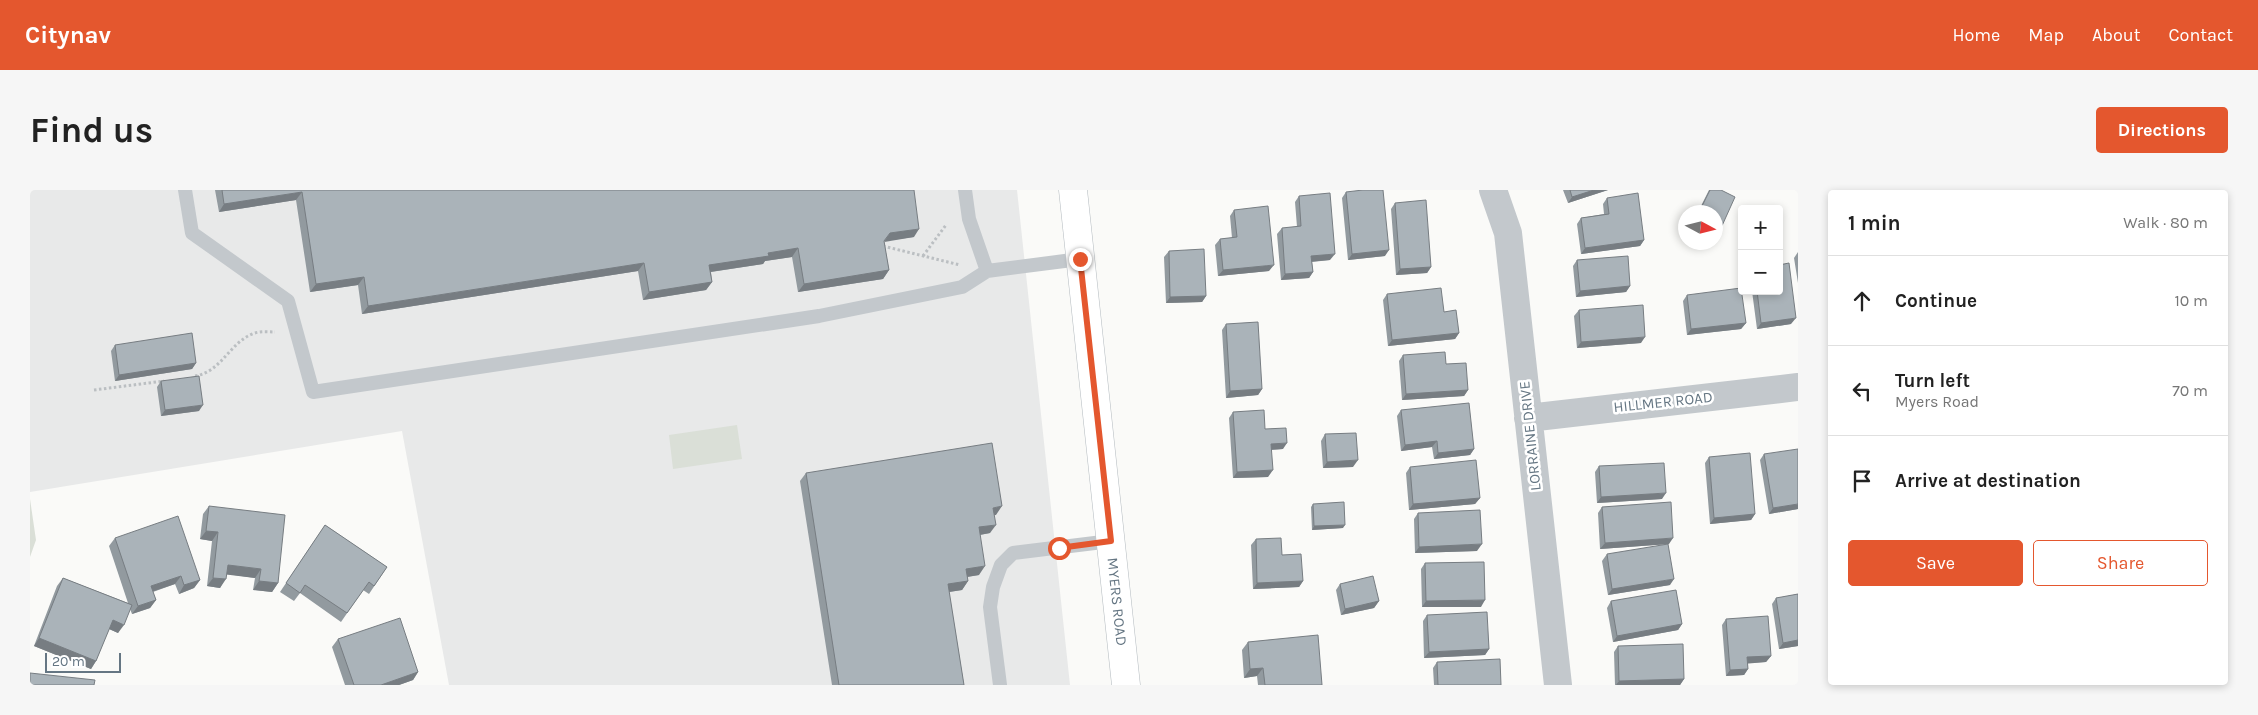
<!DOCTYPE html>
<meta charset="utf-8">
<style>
body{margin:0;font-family:Karla,sans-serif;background:#f6f6f6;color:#222}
.controls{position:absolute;right:15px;top:15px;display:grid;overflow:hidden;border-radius:5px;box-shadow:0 2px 8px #0003}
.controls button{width:45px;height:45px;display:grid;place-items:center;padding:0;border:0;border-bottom:1px solid #e0e0e0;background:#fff;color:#222;font:25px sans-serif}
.compass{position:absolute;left:1648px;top:15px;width:45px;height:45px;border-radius:50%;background:#fff;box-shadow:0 2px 8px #0003;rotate:97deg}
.scale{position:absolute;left:15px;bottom:12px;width:76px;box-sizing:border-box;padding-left:5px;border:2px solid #657683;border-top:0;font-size:14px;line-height:18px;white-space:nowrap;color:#657683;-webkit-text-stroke:4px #fff;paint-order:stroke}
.stop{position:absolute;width:15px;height:15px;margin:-11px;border:4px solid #e4572e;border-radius:50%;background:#fff}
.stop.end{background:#e4572e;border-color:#fff;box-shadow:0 1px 5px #0008}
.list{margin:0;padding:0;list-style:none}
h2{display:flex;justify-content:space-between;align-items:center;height:65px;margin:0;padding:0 20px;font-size:21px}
h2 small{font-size:16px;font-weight:400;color:#767676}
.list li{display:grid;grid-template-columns:32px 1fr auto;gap:15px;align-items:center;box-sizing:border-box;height:90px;padding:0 20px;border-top:1px solid #e0e0e0}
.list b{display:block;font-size:19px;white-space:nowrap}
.list p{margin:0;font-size:16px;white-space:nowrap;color:#767676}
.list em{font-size:16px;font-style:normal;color:#767676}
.actions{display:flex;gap:10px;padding:15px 20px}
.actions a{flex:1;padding:11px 0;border:1px solid #e4572e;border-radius:5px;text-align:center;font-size:18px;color:#e4572e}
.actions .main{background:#e4572e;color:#fff}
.icon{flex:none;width:28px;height:28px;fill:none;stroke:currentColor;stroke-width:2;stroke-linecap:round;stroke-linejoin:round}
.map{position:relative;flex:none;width:1768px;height:495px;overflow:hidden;border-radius:5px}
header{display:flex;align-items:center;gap:30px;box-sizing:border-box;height:70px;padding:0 25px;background:#e4572e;color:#fff}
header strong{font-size:24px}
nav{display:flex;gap:28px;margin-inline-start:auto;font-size:18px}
.intro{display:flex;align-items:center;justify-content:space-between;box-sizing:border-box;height:120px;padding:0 30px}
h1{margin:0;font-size:35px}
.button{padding:12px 22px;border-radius:5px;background:#e4572e;color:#fff;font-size:18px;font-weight:700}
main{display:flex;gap:30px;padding:0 30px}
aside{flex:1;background:#fff;border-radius:5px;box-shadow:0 2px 8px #0003}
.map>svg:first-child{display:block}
</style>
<header>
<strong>Citynav</strong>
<nav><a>Home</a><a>Map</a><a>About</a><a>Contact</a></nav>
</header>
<div class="intro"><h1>Find us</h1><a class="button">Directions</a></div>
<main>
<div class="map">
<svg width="1768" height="495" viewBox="0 0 1768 495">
<rect width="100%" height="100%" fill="#fafaf8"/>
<!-- built -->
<path fill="#e8e9e9" d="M 0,0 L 987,0 L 1040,495 L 419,495 L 372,241 L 0,302 Z"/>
<!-- green -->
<path fill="#dadfd7" d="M 707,235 L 712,269 L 643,279 L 639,245 Z
M 0,309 L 6,350 L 0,367 Z"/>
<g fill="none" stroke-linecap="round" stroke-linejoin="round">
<defs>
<g id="secondary">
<path id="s1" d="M 1043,0 L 1096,495"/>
</g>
</defs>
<!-- secondary casing -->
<use href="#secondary" stroke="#b3babf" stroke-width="29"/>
<!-- path -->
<path stroke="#bbbfc2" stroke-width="3" stroke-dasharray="2.5 2.5" stroke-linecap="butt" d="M 853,56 L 930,75
M 893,66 L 916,35
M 165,186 C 192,182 200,151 225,143 C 231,141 239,142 245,142
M 64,200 L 134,191"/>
<!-- lane -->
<path stroke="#c3c8cc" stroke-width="14" d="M 155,0 L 162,43 L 258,111 L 283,202 L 789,126 L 932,97 L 957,81 L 1050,69
M 935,0 L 939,29 L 957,81
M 970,495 L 960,417 L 963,397 L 971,375 L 983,363 L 1081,351"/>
<!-- street -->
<path stroke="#c3c8cc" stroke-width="28" d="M 1463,0 L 1478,43 L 1528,495
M 1498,228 L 1768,197"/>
<!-- secondary -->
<use href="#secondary" stroke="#fff" stroke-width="28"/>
</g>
<!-- wall -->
<path fill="#929a9f" d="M 185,0 L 884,0 L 884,47 L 854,51 L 859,80 L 853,89 L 768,102 L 762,67 L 735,71 L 733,74 L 681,82 L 682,92 L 676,100 L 613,110 L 608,81 L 332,124 L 328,95 L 280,102 L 266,10 L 189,22 Z
M 1533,0 L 1578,0 L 1538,13 Z
M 1679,0 L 1691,0 L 1691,38 L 1686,45 L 1686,22 L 1668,22 Z
M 1316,2 L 1355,66 L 1318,70 L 1312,8 Z
M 1269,6 L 1300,70 L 1282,72 L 1283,82 L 1279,88 L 1251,90 L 1247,44 L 1252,38 L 1267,37 L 1265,12 Z
M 1577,8 L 1614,50 L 1610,56 L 1551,64 L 1547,34 L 1551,28 L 1574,24 L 1573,14 Z
M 1365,13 L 1401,77 L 1397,83 L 1366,85 L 1361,19 Z
M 1204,20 L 1239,81 L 1188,86 L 1185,55 L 1190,49 L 1202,48 L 1200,26 Z
M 1139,61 L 1176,106 L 1172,112 L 1136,113 L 1134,67 Z
M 1768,62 L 1768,93 L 1764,68 Z
M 1547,70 L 1600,96 L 1596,102 L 1546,107 L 1543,76 Z
M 1722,101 L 1749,101 L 1761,134 L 1727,139 Z
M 1357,104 L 1414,122 L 1429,143 L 1425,149 L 1358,156 L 1353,110 Z
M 1657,105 L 1716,133 L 1711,139 L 1657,145 L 1653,111 Z
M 1549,120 L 1611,153 L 1547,158 L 1544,126 Z
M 1196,134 L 1232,199 L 1228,205 L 1196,208 L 1192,140 Z
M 85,155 L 166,173 L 162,179 L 85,191 L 81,161 Z
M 1373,165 L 1416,174 L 1438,200 L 1434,206 L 1372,210 L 1369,171 Z
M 131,191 L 169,221 L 131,226 L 127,197 Z
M 1371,220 L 1444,259 L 1440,265 L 1404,269 L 1402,257 L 1371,261 L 1367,226 Z
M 1203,222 L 1235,239 L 1253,259 L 1241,260 L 1238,287 L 1203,288 L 1199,228 Z
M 1295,244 L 1323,277 L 1293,278 L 1291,251 Z
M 1734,264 L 1768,319 L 1739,324 L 1730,270 Z
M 1679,267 L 1725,324 L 1721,330 L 1680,334 L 1675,273 Z
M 1569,276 L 1632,309 L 1567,313 L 1565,282 Z
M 1380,277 L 1450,308 L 1445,314 L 1379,320 L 1376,283 Z
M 776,283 L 966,325 L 964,325 L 960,343 L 950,345 L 949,385 L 937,387 L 938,391 L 932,400 L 919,402 L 934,495 L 802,495 L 770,291 Z
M 1283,314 L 1313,338 L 1282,340 L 1281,317 Z
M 179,316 L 248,393 L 242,402 L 223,400 L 225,388 L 197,384 L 190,398 L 177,396 L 182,351 L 170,349 L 173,324 Z
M 1572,317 L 1639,354 L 1570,359 L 1568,323 Z
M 1388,323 L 1447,361 L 1385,363 L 1384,329 Z
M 295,335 L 357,377 L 339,404 L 333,400 L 311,432 L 270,403 L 264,411 L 250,402 Z
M 85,348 L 170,390 L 164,398 L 149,404 L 145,394 L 123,402 L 126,410 L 120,418 L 102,424 L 100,419 L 88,443 L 79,439 L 66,471 L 61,479 L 4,456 L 27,396 L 33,388 L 98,413 L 79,356 Z
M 1226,349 L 1252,365 L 1273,391 L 1269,397 L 1223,399 L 1221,355 Z
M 1577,364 L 1640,395 L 1578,405 L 1572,371 Z
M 1395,373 L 1451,417 L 1392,417 L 1391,379 Z
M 1310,394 L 1349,411 L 1344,418 L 1311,425 L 1306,400 Z
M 1768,404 L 1768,456 L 1749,459 L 1742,414 L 1746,408 Z
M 1581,411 L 1652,434 L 1648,440 L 1583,452 L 1577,418 Z
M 1397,425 L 1459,459 L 1455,465 L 1394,468 L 1393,431 Z
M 1696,429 L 1741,466 L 1736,472 L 1718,473 L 1718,479 L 1714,485 L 1696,486 L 1692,435 Z
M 308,449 L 388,482 L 383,490 L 369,495 L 315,495 L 302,457 Z
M 1218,452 L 1292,495 L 1228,495 L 1227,486 L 1214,488 L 1212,460 Z
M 1588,456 L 1654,489 L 1650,495 L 1585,495 L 1584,462 Z
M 1407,472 L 1471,495 L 1404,495 L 1403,478 Z"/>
<!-- shaded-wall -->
<path fill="#777d82" d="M 1564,0 L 1578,0 L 1538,13 L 1542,7 Z
M 272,2 L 266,10 L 189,22 L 194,14 Z
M 889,39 L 884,47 L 854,52 L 860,43 Z
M 1614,50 L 1610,56 L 1551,64 L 1555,58 Z
M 768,58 L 762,67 L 735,71 L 733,74 L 673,83 L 679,75 L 738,63 Z
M 1359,60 L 1355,66 L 1318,70 L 1322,64 Z
M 1305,64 L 1300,70 L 1277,72 L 1281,66 Z
M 614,73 L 608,81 L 332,124 L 338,116 Z
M 1244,75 L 1239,81 L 1188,86 L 1193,80 Z
M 1401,77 L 1397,83 L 1366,85 L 1370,79 Z
M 859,80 L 853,89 L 768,102 L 774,94 Z
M 1283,82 L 1279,88 L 1251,90 L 1255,84 Z
M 334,87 L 328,95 L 280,102 L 286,94 Z
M 682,92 L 676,100 L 613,110 L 619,102 Z
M 1600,96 L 1596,102 L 1546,107 L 1550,101 Z
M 1176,106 L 1172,112 L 1136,113 L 1140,107 Z
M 1766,128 L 1761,134 L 1727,139 L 1731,133 Z
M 1716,133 L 1711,139 L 1657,145 L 1661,139 Z
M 1429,143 L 1425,149 L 1358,156 L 1362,150 Z
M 1615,147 L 1611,153 L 1547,158 L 1551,152 Z
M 166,173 L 162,179 L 85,191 L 89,185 Z
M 1232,199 L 1228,205 L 1196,208 L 1200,201 Z
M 1438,200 L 1434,206 L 1372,210 L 1376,204 Z
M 173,215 L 169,221 L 131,226 L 135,220 Z
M 1407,251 L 1402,257 L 1371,261 L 1375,255 Z
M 1257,253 L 1253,259 L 1236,260 L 1241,254 Z
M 1444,259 L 1440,265 L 1404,269 L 1408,263 Z
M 1328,270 L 1323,277 L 1293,278 L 1297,272 Z
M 1243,280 L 1238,287 L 1203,288 L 1207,282 Z
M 1636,303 L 1632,309 L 1567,313 L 1571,307 Z
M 1450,308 L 1445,314 L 1379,320 L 1383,314 Z
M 1768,314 L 1768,319 L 1739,324 L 1743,318 Z
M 972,316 L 966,325 L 957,326 L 963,318 Z
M 1725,324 L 1721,330 L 1680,334 L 1684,328 Z
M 966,335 L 960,343 L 943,346 L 949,337 Z
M 1315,335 L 1313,338 L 1282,340 L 1284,336 Z
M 176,341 L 188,342 L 182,351 L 170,349 Z
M 1643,348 L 1639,354 L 1570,359 L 1575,353 Z
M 1452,354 L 1447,361 L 1385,363 L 1389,357 Z
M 198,375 L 231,379 L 225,388 L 192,384 Z
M 955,376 L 949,385 L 930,388 L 936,379 Z
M 151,386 L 145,394 L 115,404 L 121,396 Z
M 183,388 L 196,389 L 190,398 L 177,396 Z
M 1644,389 L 1640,395 L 1578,405 L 1582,399 Z
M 170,390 L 164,398 L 149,404 L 154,395 Z
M 229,391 L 248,393 L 242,402 L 223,400 Z
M 938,391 L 932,400 L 912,403 L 918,394 Z
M 1273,391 L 1269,397 L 1223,399 L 1227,393 Z
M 126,410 L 120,418 L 102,424 L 108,416 Z
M 1455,410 L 1451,417 L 1392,417 L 1396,411 Z
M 1349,411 L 1344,418 L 1311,425 L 1315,419 Z
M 83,430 L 94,435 L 88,443 L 77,438 Z
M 1652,434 L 1648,440 L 1583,452 L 1587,446 Z
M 9,448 L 66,471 L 61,479 L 4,456 Z
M 1768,450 L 1768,456 L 1749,459 L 1753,453 Z
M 1459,459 L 1455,465 L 1394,468 L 1399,462 Z
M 1741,466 L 1736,472 L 1713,474 L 1717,467 Z
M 1233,478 L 1227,486 L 1214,488 L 1220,479 Z
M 1718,479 L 1714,485 L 1696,486 L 1700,480 Z
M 388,482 L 383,490 L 369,495 L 351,495 Z
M 1654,489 L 1650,495 L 1586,495 L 1589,491 Z"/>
<!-- building -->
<path fill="#aab3b9" stroke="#777d82" d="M 192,0 L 884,0 L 889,39 L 860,43 L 854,51 L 859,80 L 774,94 L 768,58 L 738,63 L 739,66 L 679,75 L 682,92 L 619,102 L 614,73 L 338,116 L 334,87 L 286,94 L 272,2 L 194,14 Z
M 1333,0 L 1353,0 L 1359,60 L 1322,64 L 1316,2 Z
M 1540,0 L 1564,0 L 1542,7 Z
M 1680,0 L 1691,0 L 1705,7 L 1691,38 L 1686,36 L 1686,22 L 1669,22 Z
M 1300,3 L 1305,64 L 1281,66 L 1283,82 L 1255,84 L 1252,38 L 1271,36 L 1269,6 Z
M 1608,3 L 1614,50 L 1555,58 L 1551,28 L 1579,24 L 1577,8 Z
M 1396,10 L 1401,77 L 1370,79 L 1365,13 Z
M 1238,16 L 1244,75 L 1193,80 L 1190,49 L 1207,47 L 1204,20 Z
M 1174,59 L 1176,106 L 1140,107 L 1139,61 Z
M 1598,66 L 1600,96 L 1550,101 L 1547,70 Z
M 1759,73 L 1766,128 L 1731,133 L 1727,101 L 1749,101 L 1749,75 Z
M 1411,98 L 1414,122 L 1426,120 L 1429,143 L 1362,150 L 1357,104 Z
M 1711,98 L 1716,133 L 1661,139 L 1657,105 Z
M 1613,115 L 1615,147 L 1551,152 L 1549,120 Z
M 1228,132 L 1232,199 L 1200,201 L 1196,134 Z
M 162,143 L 166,173 L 89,185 L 85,155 Z
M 1415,162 L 1416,174 L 1436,173 L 1438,200 L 1376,204 L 1373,165 Z
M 169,186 L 173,215 L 135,220 L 131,191 Z
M 1439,213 L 1444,259 L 1408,263 L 1407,251 L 1375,255 L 1371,220 Z
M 1234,220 L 1235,239 L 1256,238 L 1257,253 L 1241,254 L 1243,280 L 1207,282 L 1203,222 Z
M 1326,243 L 1328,270 L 1297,272 L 1295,244 Z
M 962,253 L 972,316 L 963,318 L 966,335 L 949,337 L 955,376 L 936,379 L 938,391 L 918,394 L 934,495 L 809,495 L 776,283 Z
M 1768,259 L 1768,314 L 1743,318 L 1734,264 Z
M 1720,263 L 1725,324 L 1684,328 L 1679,267 Z
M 1446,270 L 1450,308 L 1383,314 L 1380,277 Z
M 1634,273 L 1636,303 L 1571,307 L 1569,276 Z
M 1314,312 L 1315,335 L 1284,336 L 1283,314 Z
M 1641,312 L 1643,348 L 1575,353 L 1572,317 Z
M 179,316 L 255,325 L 248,393 L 229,391 L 231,379 L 198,375 L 196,389 L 183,388 L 188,342 L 176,341 Z
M 1450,320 L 1452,354 L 1389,357 L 1388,323 Z
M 148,326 L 170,390 L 154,395 L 151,386 L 121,396 L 126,410 L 108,416 L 85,348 Z
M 295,335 L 357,377 L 344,396 L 339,392 L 317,423 L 275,395 L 270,403 L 256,393 Z
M 1251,348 L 1252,365 L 1271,364 L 1273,391 L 1227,393 L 1226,349 Z
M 1638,354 L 1644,389 L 1582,399 L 1577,364 Z
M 1454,372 L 1455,410 L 1396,411 L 1395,373 Z
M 1343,386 L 1349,411 L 1315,419 L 1310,394 Z
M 33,388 L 102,415 L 94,435 L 83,430 L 66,471 L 9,448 Z
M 1646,400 L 1652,434 L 1587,446 L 1581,411 Z
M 1768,404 L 1768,450 L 1753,453 L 1746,408 Z
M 1457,422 L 1459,459 L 1399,462 L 1397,425 Z
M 1738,426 L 1741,466 L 1717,467 L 1718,479 L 1700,480 L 1696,429 Z
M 370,428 L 388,482 L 351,495 L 324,495 L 308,449 Z
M 1288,445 L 1292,495 L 1235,495 L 1233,478 L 1220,479 L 1218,452 Z
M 1653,454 L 1654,489 L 1589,491 L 1588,456 Z
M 1470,469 L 1471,495 L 1408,495 L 1407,472 Z
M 0,483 L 65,490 L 64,495 L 0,495 Z"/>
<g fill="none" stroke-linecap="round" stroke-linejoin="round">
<!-- route -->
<path stroke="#e4572e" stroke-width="6" d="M 1029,358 L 1081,351 L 1050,69"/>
</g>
<g text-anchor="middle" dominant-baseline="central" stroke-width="5" stroke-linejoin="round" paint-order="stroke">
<!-- street labels -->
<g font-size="15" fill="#657683" stroke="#fff">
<text transform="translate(1633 212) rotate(-6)">HILLMER ROAD</text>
<text transform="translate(1500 246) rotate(-96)">LORRAINE DRIVE</text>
<text stroke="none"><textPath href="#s1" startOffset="414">MYERS ROAD</textPath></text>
</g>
</g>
</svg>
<div class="controls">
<button>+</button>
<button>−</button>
</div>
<svg class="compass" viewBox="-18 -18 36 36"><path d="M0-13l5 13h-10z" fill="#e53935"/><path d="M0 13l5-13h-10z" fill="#767676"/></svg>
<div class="scale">20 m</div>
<div class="stop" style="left:1029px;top:358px"></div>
<div class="stop end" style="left:1050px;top:69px"></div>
</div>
<aside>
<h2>1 min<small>Walk · 80 m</small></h2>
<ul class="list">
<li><svg class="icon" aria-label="ahead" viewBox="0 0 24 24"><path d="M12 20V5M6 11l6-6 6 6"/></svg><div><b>Continue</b></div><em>10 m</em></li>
<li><svg class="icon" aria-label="left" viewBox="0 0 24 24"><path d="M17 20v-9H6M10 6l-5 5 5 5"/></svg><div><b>Turn left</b><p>Myers Road</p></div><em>70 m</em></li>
<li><svg class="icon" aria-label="arrive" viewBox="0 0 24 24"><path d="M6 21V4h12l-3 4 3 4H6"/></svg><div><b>Arrive at destination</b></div></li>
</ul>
<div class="actions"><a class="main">Save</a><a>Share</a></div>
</aside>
</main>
